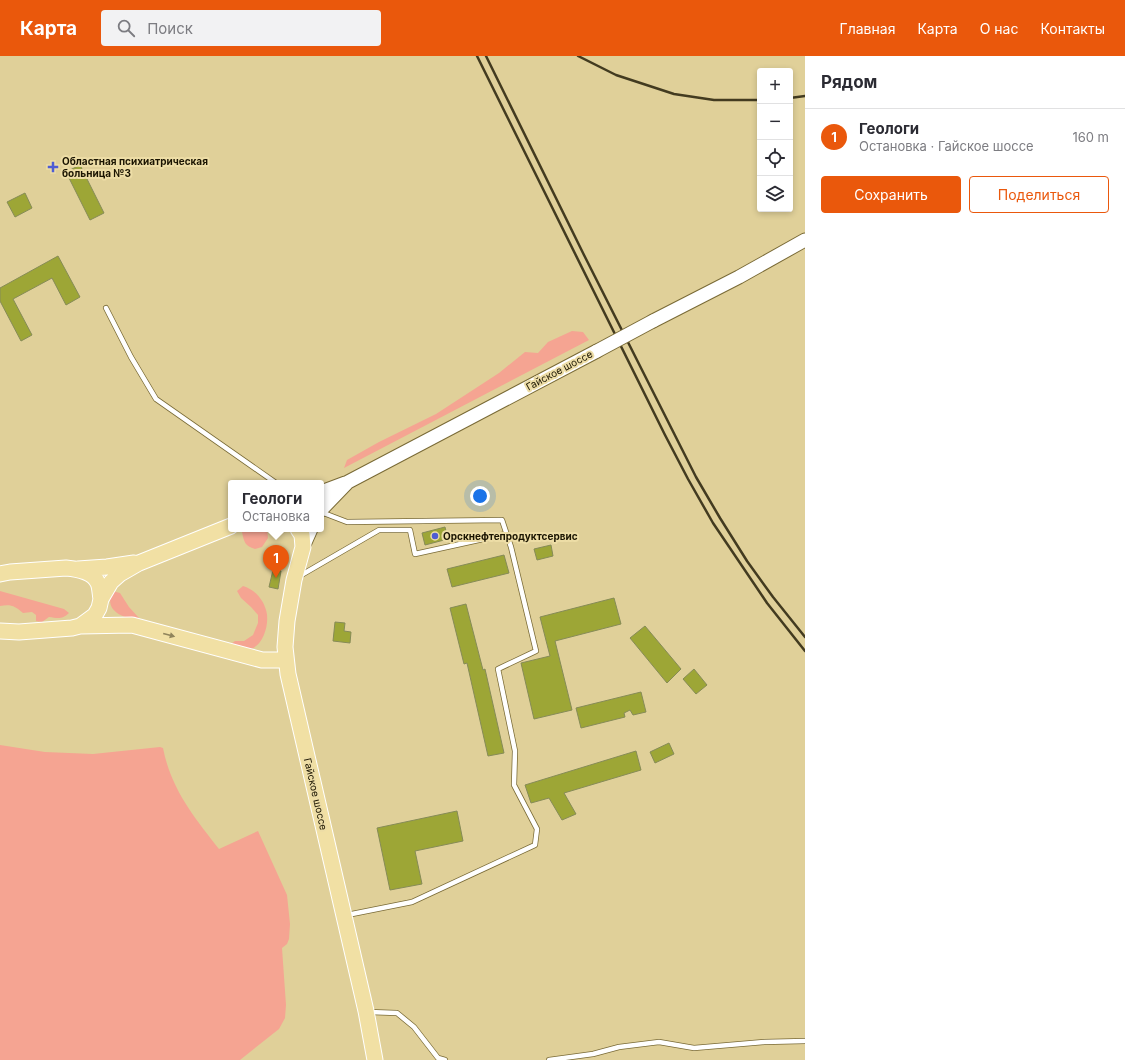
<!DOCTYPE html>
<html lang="ru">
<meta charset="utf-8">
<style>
body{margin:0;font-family:Inter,sans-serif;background:#f2f2f3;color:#2b2b33}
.controls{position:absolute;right:12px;top:12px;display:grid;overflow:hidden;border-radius:4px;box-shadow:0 2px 6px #0003}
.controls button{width:36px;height:36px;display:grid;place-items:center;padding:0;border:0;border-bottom:1px solid #e1e1e2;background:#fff;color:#2b2b33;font:20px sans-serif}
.you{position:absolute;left:480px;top:440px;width:14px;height:14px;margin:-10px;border:3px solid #fff;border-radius:50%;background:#1a73e8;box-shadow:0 0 0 6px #1a73e833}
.badge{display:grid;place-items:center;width:26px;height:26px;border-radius:50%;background:#ea580c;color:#fff;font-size:13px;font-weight:700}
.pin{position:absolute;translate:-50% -33px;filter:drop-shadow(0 1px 2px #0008)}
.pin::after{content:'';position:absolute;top:21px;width:14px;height:12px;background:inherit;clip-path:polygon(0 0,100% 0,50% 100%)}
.popup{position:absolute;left:228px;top:424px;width:96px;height:52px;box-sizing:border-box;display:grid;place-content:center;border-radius:4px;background:#fff;filter:drop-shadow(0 1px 3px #0005);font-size:13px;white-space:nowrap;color:#7c7c81}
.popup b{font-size:15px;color:#2b2b33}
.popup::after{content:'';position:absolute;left:50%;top:100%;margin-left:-8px;border:8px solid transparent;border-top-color:#fff}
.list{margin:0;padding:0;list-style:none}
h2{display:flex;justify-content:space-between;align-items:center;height:52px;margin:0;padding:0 16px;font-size:17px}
h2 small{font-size:13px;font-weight:400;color:#7c7c81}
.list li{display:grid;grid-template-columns:26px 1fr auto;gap:12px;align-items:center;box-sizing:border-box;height:56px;padding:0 16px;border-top:1px solid #e1e1e2}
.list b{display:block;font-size:15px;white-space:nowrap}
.list p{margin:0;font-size:13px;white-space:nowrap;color:#7c7c81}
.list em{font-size:13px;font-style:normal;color:#7c7c81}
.actions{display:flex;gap:8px;padding:12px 16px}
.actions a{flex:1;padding:9px 0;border:1px solid #ea580c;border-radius:4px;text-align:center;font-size:14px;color:#ea580c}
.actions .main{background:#ea580c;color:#fff}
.icon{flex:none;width:22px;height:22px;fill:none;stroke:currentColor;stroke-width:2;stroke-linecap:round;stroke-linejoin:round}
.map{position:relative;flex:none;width:805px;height:1004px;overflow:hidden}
header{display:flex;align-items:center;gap:24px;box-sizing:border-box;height:56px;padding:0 20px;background:#ea580c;color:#fff}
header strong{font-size:19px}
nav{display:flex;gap:22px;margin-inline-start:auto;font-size:14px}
.search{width:280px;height:36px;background:#f2f2f3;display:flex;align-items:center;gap:10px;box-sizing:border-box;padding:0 14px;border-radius:4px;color:#7c7c81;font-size:15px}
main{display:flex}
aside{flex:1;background:#fff}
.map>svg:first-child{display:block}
</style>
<header>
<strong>Карта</strong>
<div class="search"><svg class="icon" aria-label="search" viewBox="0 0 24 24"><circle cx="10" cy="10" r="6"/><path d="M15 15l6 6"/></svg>Поиск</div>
<nav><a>Главная</a><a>Карта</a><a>О нас</a><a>Контакты</a></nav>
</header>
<main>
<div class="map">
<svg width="805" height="1004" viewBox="0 0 805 1004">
<rect width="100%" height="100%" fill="#e0d099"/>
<!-- green -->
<path fill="#f5a492" d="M 572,275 L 583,276 L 589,284 L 344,412 L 347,404 L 379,386 L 436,358 L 499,317 L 525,296 L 538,297 L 548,286 Z
M 245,473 L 267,473 L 268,482 L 262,491 L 255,493 C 245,490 244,486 242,476 Z
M 243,530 C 254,533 263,543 266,554 C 270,566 264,590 250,593 C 245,594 234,591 228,590 L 235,585 L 244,585 L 253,579 L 258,567 L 258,559 L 251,551 L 241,542 L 237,535 Z
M 0,535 L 64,553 L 69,557 C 62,564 57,562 49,561 L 42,566 L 36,565 L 36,559 L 32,556 L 23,557 C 15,550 11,548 0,550 Z
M 112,535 L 120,537 L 129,551 L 139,562 L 138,566 C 122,560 104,556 112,535 Z
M 0,689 L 45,696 L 93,698 L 160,691 L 163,692 C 171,733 194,761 219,793 L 258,775 L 287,839 L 290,868 L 289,883 L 287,888 L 282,892 L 286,949 L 285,962 L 279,973 L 240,1004 L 0,1004 Z"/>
<!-- building -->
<path fill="#9da636" stroke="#868b57" d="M 80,109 L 104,157 L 90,164 L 66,116 Z
M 25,137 L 32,152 L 15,161 L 7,146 Z
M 58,200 L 80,241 L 66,249 L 52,222 L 13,243 L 32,279 L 21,285 L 0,245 L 0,232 Z
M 445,471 L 448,483 L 425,489 L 422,477 Z
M 551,489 L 553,500 L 537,504 L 534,493 Z
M 504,499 L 509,517 L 452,531 L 447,513 Z
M 273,514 L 281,515 L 278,533 L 269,531 Z
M 614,542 L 621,568 L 555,585 L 572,654 L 534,663 L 521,607 L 550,600 L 540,561 Z
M 466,548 L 483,614 L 485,613 L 504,697 L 488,700 L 467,607 L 464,608 L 450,552 Z
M 335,566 L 345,567 L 344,575 L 351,576 L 350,587 L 333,585 Z
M 645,570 L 681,613 L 667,627 L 630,582 Z
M 694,613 L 707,629 L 696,638 L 683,623 Z
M 641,636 L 646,656 L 633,659 L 630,654 L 624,657 L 625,661 L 581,672 L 576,652 Z
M 669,687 L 674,698 L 655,707 L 650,696 Z
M 636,695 L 641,714 L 564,737 L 576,758 L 562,764 L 549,742 L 531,747 L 525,729 Z
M 457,755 L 463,785 L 415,795 L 422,828 L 390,834 L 377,772 Z"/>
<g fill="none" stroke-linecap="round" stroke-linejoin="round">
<defs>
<path id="service" d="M 106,252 L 131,301 L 156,343 L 276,427
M 321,456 L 347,466 L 502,464 L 511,491 L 536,595 L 498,613 L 515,695 L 514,729 L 537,773 L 535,789 L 412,846 L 347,859
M 298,521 L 379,474 L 410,474 L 415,498 L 506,478
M 369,956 L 397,957 L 414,971 L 438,1002 L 445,1004
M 549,1004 L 593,998 L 619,991 L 659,986 L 694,992 L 764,986 L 805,985"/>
<path id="secondary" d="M 653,265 L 739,221 L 805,184
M 321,436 L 345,427
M 321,454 L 348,426 L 597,295
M 303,491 L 311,473"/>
<path id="primary" d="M 298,473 L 302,479 L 303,491 L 294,524 L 287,565 L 285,591 L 288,618 L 366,955 L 375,1004
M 78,513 L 107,511 L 134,507
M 0,518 L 10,516 L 66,512 C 77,513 93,515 98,527 C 100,531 100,538 101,543
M 80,570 L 132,569 L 262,604 L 286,604
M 0,575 L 19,576 L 72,572 L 80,570 L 95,559 L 99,552 L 101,543 L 111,526 L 120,518 L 139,507 L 231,470"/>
</defs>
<!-- service casing -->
<use href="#service" stroke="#796a36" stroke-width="6"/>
<!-- secondary casing -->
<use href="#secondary" stroke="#796a36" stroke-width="15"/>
<!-- primary casing -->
<use href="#primary" stroke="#fff" stroke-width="17"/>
<!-- service -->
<use href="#service" stroke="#fff" stroke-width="4.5"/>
<!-- secondary -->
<use href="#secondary" stroke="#fff" stroke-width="13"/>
<!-- primary -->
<use href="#primary" stroke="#f1e0a4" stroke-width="15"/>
<!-- rail -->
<path stroke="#433b20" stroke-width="2.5" d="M 477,0 L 665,379 L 688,423 L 713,467 L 767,547 L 805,595
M 486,0 L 584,199 L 696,421 L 720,462 L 747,505 L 773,541 L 805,581
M 578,0 L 616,19 L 674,38 L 714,44 L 760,44
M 790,42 L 805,40"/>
<defs>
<path id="secondary-bridge" d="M 597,295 L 653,265"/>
</defs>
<!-- secondary-bridge casing -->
<use href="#secondary-bridge" stroke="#796a36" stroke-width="15" stroke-linecap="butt"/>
<!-- secondary-bridge -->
<use href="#secondary-bridge" stroke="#fff" stroke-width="13"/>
</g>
<!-- one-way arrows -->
<defs><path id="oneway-solid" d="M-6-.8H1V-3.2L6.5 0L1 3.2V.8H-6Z"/></defs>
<use fill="#90845b" href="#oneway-solid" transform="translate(169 579) rotate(15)"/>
<!-- markers -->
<g fill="#4f5dd3" stroke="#eddda6" stroke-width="1.5">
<path d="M51 105h4v4h4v4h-4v4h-4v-4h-4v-4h4z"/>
<circle cx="435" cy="480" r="4"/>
</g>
<g text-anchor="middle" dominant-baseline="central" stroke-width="4" stroke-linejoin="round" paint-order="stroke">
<!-- poi labels -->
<g font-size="10" font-weight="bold" fill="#1a1401" stroke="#eddda6" text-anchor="start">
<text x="62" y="105">Областная психиатрическая<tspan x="62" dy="12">больница №3</tspan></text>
<text x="443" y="480">Орскнефтепродуктсервис</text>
</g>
<!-- street labels -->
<g font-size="10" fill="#1a1401" stroke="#eddda6">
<text transform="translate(559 314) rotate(-28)">Гайское шоссе</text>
<text transform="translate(316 738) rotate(77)">Гайское шоссе</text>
</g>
</g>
</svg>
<div class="controls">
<button>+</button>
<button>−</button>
<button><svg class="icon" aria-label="locate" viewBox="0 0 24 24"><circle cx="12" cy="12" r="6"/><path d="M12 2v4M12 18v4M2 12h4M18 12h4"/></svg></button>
<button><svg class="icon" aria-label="layers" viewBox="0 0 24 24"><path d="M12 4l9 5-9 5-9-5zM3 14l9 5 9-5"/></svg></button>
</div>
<div class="you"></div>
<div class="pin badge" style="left:276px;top:522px">1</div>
<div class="popup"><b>Геологи</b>Остановка</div>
</div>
<aside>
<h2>Рядом<small></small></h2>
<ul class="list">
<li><span class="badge">1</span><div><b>Геологи</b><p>Остановка · Гайское шоссе</p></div><em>160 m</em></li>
</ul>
<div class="actions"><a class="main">Сохранить</a><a>Поделиться</a></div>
</aside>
</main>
